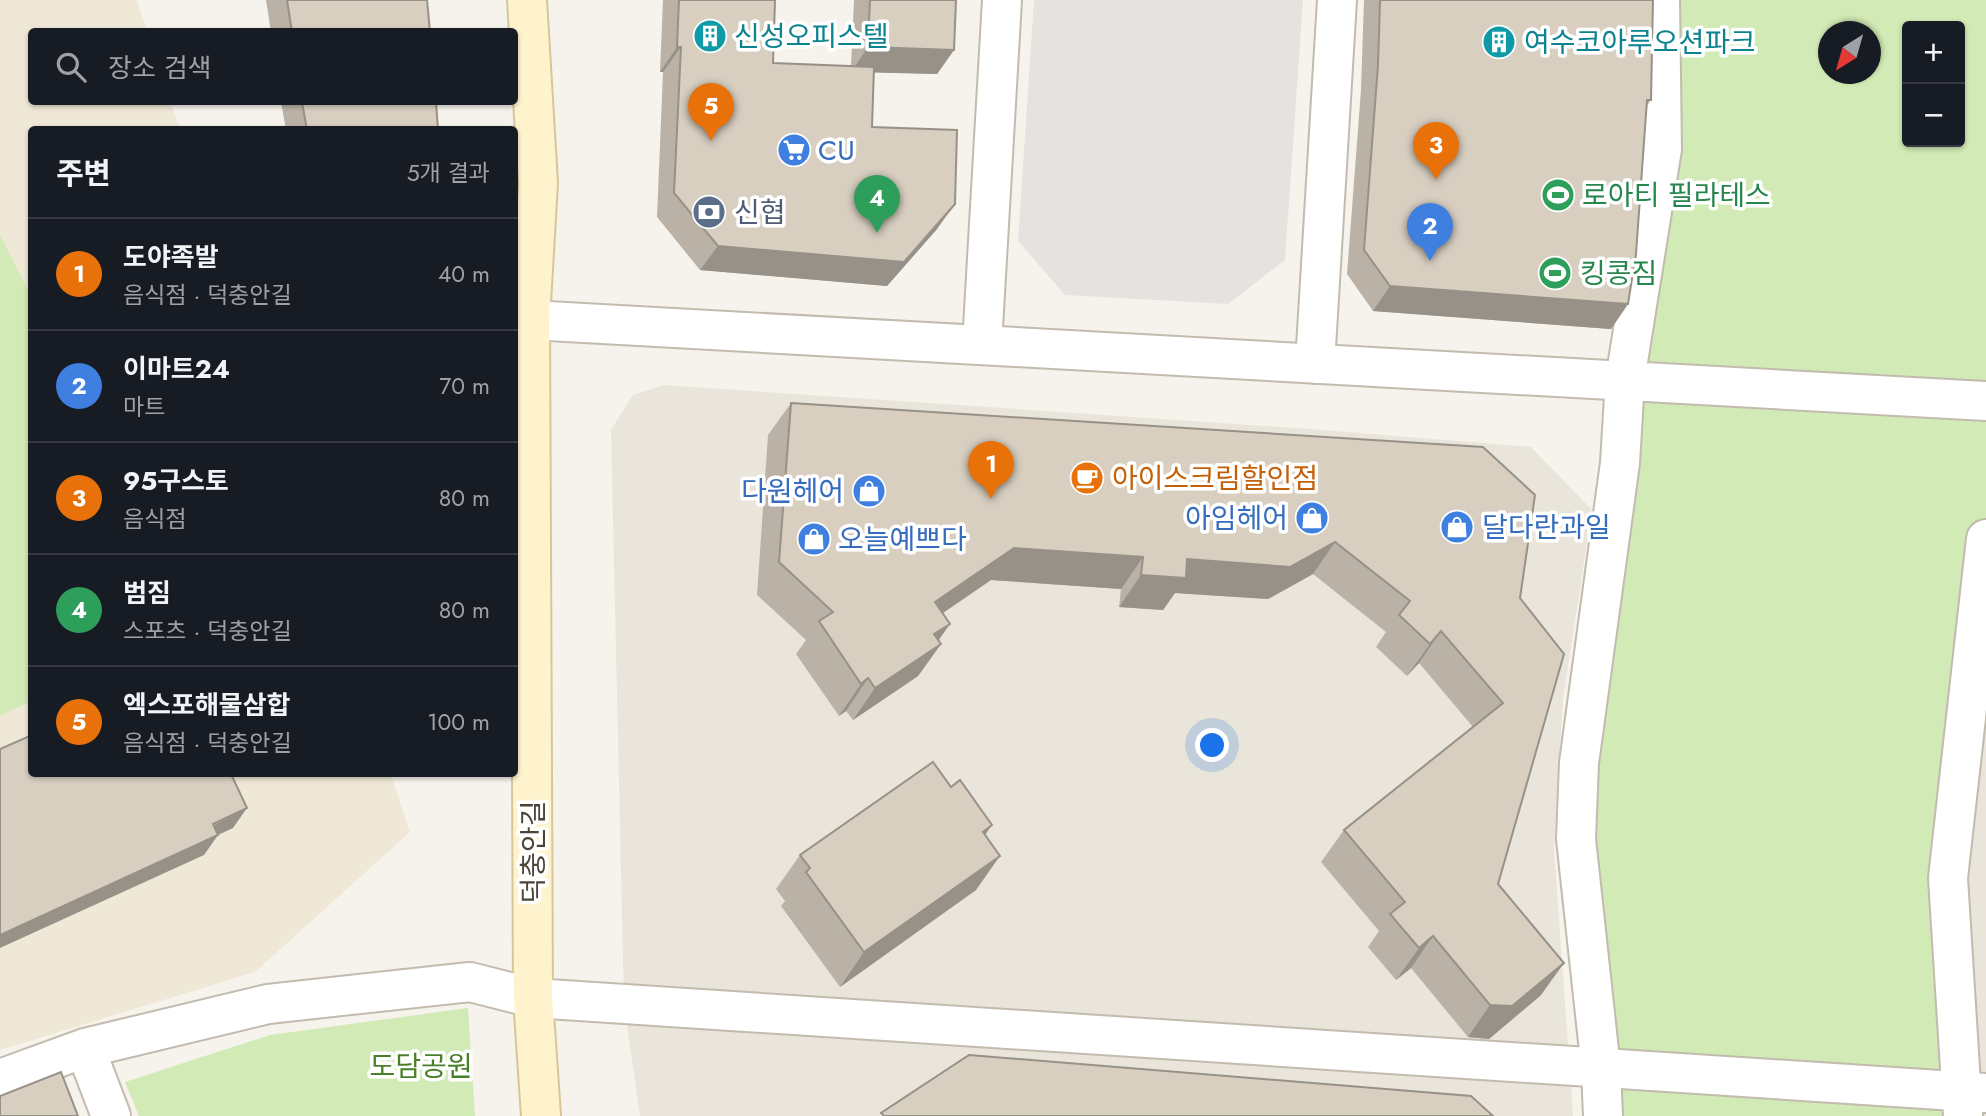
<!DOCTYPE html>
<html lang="ko">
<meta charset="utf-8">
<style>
body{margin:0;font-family:Jost,"Noto Sans KR",sans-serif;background:#20242c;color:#f1f3f6}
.controls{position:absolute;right:21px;top:21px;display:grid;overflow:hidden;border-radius:7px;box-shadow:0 2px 5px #0004}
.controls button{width:63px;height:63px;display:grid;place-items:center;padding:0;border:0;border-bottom:2px solid #363941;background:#171b24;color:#f1f3f6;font:35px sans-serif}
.compass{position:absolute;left:1818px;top:21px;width:63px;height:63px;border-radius:50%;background:#171b24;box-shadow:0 2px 5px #0004;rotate:217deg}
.you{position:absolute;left:1213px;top:746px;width:24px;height:24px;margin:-18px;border:5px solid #fff;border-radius:50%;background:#1a73e8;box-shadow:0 0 0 10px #1a73e833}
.badge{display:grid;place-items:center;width:46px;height:46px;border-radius:50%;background:#fc3f1d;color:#fff;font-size:23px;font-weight:700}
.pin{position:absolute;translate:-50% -58px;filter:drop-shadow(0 2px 4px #0008)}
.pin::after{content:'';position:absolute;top:37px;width:24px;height:21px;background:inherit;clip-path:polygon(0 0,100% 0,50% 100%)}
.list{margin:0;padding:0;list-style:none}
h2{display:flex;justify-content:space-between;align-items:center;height:91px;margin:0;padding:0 28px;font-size:30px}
h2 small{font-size:23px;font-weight:400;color:#9ea1a6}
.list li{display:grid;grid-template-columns:46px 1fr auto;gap:21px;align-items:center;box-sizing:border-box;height:112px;padding:0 28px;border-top:2px solid #363941}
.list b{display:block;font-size:26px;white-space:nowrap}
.list p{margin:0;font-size:23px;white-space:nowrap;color:#9ea1a6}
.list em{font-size:23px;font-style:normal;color:#9ea1a6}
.icon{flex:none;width:38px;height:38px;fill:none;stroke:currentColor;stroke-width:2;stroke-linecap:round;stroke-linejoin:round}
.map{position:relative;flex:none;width:1986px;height:1116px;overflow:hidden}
.search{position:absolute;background:#171b24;box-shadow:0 2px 5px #0004;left:28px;top:28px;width:490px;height:77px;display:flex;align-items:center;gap:18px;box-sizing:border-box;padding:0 24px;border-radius:7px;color:#9ea1a6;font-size:26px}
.panel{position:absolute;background:#171b24;box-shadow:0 2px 5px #0004;left:28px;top:126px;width:490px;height:651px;border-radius:7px}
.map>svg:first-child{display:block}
</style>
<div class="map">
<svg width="1986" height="1116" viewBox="0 0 1986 1116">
<rect width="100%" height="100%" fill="#f6f3ec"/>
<!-- residential -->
<path fill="#eae5da" d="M 664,385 L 1310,429 L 1531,447 L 1592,510 L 1563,699 L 1554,850 L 1573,1116 L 640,1116 L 624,1004 L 611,430 L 633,395 Z
M 1986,539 L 1986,1116 L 1963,1116 L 1948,878 Z"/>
<!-- education -->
<path fill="#efe8d6" d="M 0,0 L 137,0 L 147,31 L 32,32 L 32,102 L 170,102 L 180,129 L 32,130 L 32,774 L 391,774 L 410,832 L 255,972 L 0,1050 Z"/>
<!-- green -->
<path fill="#d2eab5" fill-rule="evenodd" d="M 1660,0 L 1986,0 L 1986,539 L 1948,878 L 1963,1116 L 1603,1116 L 1576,839 ZM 1907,26 L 1960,26 L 1960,142 L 1907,142 ZM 1828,32 L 1870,32 L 1870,74 L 1828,74 Z
M 0,235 L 31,296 L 31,701 L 0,716 Z
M 468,1008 L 475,1116 L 139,1116 L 125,1082 L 270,1035 Z"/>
<!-- parking -->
<path fill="#e5e3e0" d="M 1034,0 L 1303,0 L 1285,260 L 1228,304 L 1065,295 L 1018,241 Z"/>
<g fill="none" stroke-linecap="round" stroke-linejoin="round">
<defs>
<path id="street" d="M 530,320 L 1986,401
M 982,345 L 1002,0
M 1315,364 L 1337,0
M 85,1048 L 111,1116
M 0,1079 L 85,1048 L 268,1004 L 470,982 L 533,998 L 1986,1093
M 1603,1116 L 1601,1069 L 1576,839 L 1579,763 L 1620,463 L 1625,380 L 1662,149 L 1660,0
M 1963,1116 L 1948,878 L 1986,539"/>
<path id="secondary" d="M 527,0 L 538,183 L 530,320 L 533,998 L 541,1116"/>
</defs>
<!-- street casing -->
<use href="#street" stroke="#c2bbae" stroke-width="42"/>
<!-- secondary casing -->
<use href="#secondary" stroke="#d6c79b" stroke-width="42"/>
<!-- street -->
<use href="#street" stroke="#fff" stroke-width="38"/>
<!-- secondary -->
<use href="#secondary" stroke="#fff3cd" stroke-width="38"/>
</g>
<!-- wall -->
<path fill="#bab2a6" d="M 266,0 L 427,0 L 430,32 L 271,32 Z
M 663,0 L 775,0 L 773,63 L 851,66 L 854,0 L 956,0 L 954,50 L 937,74 L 874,72 L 872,127 L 937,229 L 887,286 L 700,270 L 657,217 L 663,72 L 660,72 Z
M 1364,0 L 1653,0 L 1651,100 L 1646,107 L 1628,304 L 1611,329 L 1373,311 L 1347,274 L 1361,90 Z
M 281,102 L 436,102 L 438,130 L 286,130 Z
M 791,403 L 1483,447 L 1520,598 L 1498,884 L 1541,995 L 1489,1039 L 1468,1037 L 1411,968 L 1396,980 L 1368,947 L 1379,931 L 1321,862 L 1344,830 L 1473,727 L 1419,663 L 1407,676 L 1376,647 L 1386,632 L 1313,574 L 1268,599 L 1175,593 L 1163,610 L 1119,607 L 1121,589 L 991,580 L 943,613 L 938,640 L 941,644 L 918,676 L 853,720 L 846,711 L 839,716 L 796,654 L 806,640 L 757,595 L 768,435 Z
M 985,835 L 976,890 L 840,987 L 781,906 L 785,901 L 776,889 L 800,855 Z"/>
<!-- shaded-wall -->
<path fill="#979187" d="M 677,47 L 681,47 L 663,72 L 660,72 Z
M 868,47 L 954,50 L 937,74 L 851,72 Z
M 955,204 L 937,229 L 887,286 L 700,270 L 718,246 Z
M 1390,286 L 1628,304 L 1611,329 L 1373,311 Z
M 1335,542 L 1313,574 L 1268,599 L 1175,593 L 1163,610 L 1119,607 L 1141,575 L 1187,559 Z
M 1014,548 L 1143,557 L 1121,589 L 991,580 L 912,634 L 935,602 Z
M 950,624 L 931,651 L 941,644 L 918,676 L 853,720 L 875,688 L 934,634 Z
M 1441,631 L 1419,663 L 1407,676 L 1430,644 Z
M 868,678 L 846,711 L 839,716 L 861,684 Z
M 247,808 L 233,828 L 218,835 L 204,855 L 0,948 L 0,935 Z
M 992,825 L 968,859 L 983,832 Z
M 1000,856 L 976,890 L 840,987 L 864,952 Z
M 1433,936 L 1411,968 L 1396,980 L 1419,948 Z
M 1564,963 L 1541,995 L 1489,1039 L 1468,1037 L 1490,1005 Z"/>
<!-- building -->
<path fill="#d8cfc1" stroke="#979187" stroke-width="2" d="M 287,0 L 427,0 L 430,32 L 292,32 Z
M 679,0 L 775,0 L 773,63 L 874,67 L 872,127 L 957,130 L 955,204 L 904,262 L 718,246 L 674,193 L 681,47 L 677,47 Z
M 870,0 L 956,0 L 954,50 L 868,47 Z
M 1380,0 L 1653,0 L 1651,100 L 1647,100 L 1636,254 L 1628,304 L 1390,286 L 1364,250 L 1378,65 Z
M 302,102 L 436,102 L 438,130 L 307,130 Z
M 791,403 L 1483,447 L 1535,495 L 1520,598 L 1564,654 L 1498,884 L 1564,963 L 1512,1006 L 1490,1005 L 1433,936 L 1419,948 L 1390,914 L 1405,902 L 1344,830 L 1503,703 L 1441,631 L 1430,644 L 1399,615 L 1410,601 L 1335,542 L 1290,567 L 1187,559 L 1186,578 L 1141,575 L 1143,557 L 1014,548 L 935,602 L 950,624 L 934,634 L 941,644 L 875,688 L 868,678 L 861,684 L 819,621 L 833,612 L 779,562 Z
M 32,735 L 32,774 L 231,774 L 247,808 L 213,824 L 218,835 L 0,935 L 0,749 Z
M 933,762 L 951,787 L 960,780 L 992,825 L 983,832 L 1000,856 L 864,952 L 806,872 L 810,868 L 800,855 Z
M 969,1055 L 1471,1096 L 1493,1116 L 884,1116 L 881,1113 Z
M 61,1072 L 78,1116 L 0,1116 L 0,1096 Z"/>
<!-- icons -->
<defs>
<symbol id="building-disc" viewBox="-11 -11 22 22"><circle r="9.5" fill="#0f9aa8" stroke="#fff"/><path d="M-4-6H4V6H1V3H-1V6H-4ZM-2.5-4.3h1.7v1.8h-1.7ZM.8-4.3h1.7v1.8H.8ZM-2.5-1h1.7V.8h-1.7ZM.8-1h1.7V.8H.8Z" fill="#fff"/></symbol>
<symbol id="supermarket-disc" viewBox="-11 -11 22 22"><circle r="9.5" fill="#3f7fe0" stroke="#fff"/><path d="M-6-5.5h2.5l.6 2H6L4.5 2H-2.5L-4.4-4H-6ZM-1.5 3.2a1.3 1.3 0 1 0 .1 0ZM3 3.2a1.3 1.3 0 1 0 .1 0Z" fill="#fff"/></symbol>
<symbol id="stadium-disc" viewBox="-11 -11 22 22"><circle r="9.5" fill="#2e9e5b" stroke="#fff"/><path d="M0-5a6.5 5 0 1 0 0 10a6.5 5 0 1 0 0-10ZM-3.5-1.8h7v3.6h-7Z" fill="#fff"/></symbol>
<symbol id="bank-disc" viewBox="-11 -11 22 22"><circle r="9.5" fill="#5c6f8a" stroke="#fff"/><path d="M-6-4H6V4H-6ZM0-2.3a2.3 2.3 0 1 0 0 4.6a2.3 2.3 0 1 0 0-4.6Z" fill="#fff"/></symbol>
<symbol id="cafe-disc" viewBox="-11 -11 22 22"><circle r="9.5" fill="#e8710a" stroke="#fff"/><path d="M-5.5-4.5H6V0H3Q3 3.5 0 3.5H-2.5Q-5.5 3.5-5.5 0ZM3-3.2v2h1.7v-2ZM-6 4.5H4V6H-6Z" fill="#fff"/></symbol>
<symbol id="shop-disc" viewBox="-11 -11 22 22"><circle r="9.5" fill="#3f7fe0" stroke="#fff"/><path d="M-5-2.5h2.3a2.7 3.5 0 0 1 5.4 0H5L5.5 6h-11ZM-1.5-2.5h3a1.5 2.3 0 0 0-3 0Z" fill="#fff"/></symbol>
</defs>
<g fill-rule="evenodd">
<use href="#building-disc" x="691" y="17" width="38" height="38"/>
<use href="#building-disc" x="1480" y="23" width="38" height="38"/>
<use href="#supermarket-disc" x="775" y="131" width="38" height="38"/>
<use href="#stadium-disc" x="1539" y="176" width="38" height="38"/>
<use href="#bank-disc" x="690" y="193" width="38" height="38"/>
<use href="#stadium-disc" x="1536" y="254" width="38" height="38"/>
<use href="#cafe-disc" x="1068" y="459" width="38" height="38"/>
<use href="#shop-disc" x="850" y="472" width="38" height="38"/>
<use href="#shop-disc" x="1293" y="499" width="38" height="38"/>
<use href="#shop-disc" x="1438" y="508" width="38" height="38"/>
<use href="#shop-disc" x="795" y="520" width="38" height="38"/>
</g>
<g text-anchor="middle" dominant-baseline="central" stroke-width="7" stroke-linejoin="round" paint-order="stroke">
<!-- culture labels -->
<g font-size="28" fill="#0d838f" stroke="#fff" text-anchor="start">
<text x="734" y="36">신성오피스텔</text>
<text x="1524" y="42">여수코아루오션파크</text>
</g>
<!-- shop labels -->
<g font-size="28" fill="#366cbe" stroke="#fff" text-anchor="start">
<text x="818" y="150">CU</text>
<text x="844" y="491" text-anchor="end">다원헤어</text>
<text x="1288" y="518" text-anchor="end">아임헤어</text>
<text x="1482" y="527">달다란과일</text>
<text x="838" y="539">오늘예쁘다</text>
</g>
<!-- leisure labels -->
<g font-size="28" fill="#27864d" stroke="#fff" text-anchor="start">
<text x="1582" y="195">로아티 필라테스</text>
<text x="1580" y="273">킹콩짐</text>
</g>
<!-- service labels -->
<g font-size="28" fill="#4e5e75" stroke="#fff" text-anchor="start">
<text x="734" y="212">신협</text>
</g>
<!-- food labels -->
<g font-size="28" fill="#c56008" stroke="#fff" text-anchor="start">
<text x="1112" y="478">아이스크림할인점</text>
</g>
<!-- street labels -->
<g font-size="28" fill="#4b4439" stroke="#fff">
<text transform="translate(533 852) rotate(-90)">덕충안길</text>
</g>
<!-- park labels -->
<g font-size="28" fill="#4a7f2a" stroke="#fff">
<text x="421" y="1066">도담공원</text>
</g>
</g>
</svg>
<div class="controls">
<button>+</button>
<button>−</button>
</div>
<svg class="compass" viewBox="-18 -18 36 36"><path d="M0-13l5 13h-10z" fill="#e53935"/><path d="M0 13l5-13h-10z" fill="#9ea1a6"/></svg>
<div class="you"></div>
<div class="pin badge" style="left:991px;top:499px;background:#e8710a">1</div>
<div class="pin badge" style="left:1430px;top:261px;background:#3f7fe0">2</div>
<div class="pin badge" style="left:1436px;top:180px;background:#e8710a">3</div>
<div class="pin badge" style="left:877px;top:233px;background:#2e9e5b">4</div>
<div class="pin badge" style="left:711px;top:141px;background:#e8710a">5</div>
<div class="search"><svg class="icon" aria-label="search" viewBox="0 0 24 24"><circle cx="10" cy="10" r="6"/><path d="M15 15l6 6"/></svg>장소 검색</div>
<section class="panel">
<h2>주변<small>5개 결과</small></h2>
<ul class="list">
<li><span class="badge" style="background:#e8710a">1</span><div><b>도야족발</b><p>음식점 · 덕충안길</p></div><em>40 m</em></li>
<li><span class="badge" style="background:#3f7fe0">2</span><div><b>이마트24</b><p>마트</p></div><em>70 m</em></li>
<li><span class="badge" style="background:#e8710a">3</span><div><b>95구스토</b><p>음식점</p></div><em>80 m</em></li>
<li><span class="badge" style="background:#2e9e5b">4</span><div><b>범짐</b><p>스포츠 · 덕충안길</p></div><em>80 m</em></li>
<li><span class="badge" style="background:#e8710a">5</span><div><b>엑스포해물삼합</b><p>음식점 · 덕충안길</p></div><em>100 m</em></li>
</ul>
</section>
</div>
